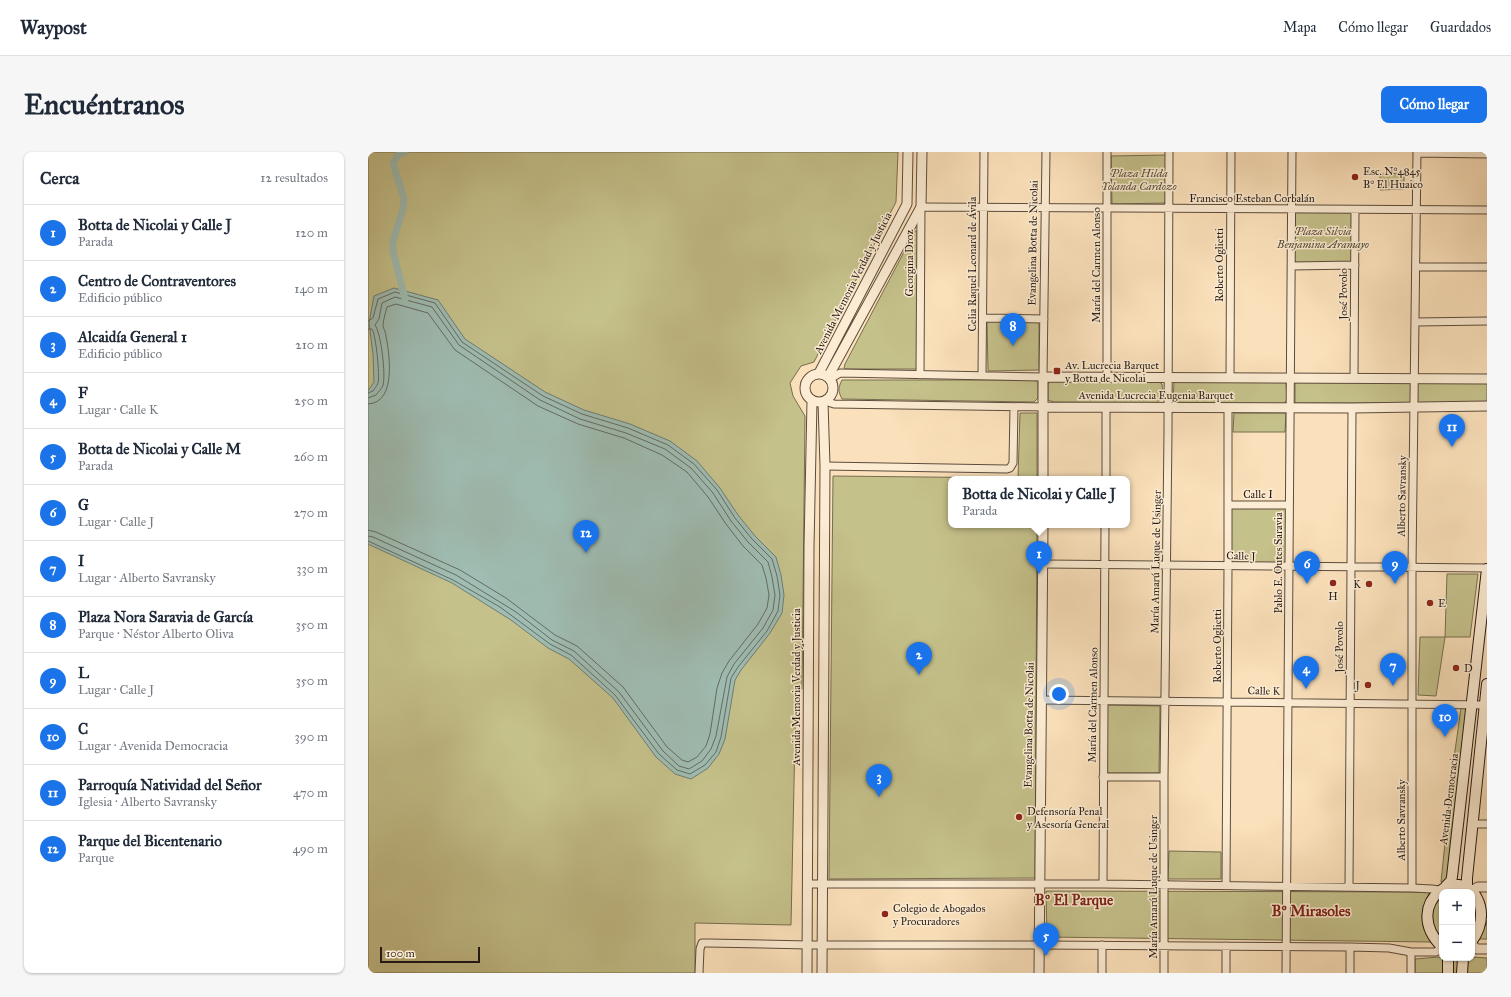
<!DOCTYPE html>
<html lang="es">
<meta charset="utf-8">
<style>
body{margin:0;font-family:"IM FELL Great Primer",serif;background:#f6f6f7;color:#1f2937}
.controls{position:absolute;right:12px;bottom:12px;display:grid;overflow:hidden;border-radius:8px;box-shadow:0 1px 3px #0004}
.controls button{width:36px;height:36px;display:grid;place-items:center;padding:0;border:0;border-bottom:1px solid #e0e1e3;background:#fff;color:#1f2937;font:20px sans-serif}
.scale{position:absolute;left:12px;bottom:10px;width:100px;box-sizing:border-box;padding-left:4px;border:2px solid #281b13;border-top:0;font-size:11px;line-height:14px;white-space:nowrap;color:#281b13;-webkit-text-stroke:3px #fcecd3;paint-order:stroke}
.you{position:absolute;left:691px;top:542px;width:14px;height:14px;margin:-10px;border:3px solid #fff;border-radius:50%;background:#1a73e8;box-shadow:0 0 0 6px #1a73e833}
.badge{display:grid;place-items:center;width:26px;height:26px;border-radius:50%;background:#1a73e8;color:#fff;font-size:13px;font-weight:700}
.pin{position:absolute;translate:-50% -33px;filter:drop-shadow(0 1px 2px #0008)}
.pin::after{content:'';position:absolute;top:21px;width:14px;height:12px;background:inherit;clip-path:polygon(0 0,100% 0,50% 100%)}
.popup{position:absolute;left:580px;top:324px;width:182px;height:52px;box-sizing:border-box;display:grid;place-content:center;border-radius:8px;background:#fff;filter:drop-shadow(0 1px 3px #0005);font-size:13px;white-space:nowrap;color:#747a83}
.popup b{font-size:15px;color:#1f2937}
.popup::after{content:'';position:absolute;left:50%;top:100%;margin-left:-8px;border:8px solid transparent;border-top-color:#fff}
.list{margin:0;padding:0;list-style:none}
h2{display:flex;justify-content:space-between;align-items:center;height:52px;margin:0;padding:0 16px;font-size:17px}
h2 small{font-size:13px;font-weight:400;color:#747a83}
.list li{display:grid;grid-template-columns:26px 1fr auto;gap:12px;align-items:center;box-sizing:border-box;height:56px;padding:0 16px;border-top:1px solid #e0e1e3}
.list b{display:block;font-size:15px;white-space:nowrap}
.list p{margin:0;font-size:13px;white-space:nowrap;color:#747a83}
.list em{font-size:13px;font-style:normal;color:#747a83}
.map{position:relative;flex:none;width:1119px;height:821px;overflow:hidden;border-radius:8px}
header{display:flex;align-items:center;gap:24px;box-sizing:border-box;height:56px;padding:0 20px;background:#fff;border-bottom:1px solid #e0e1e3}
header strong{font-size:19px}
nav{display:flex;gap:22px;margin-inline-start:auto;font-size:14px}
.intro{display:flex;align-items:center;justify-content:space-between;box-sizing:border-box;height:96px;padding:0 24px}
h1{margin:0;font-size:28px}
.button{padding:10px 18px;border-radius:8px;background:#1a73e8;color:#fff;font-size:14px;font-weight:700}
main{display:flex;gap:24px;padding:0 24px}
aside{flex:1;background:#fff;border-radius:8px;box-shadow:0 1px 3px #0004}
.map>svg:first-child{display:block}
</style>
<header>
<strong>Waypost</strong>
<nav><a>Mapa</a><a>Cómo llegar</a><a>Guardados</a></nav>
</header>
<div class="intro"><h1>Encuéntranos</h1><a class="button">Cómo llegar</a></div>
<main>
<aside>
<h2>Cerca<small>12 resultados</small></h2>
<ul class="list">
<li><span class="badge">1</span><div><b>Botta de Nicolai y Calle J</b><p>Parada</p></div><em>120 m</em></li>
<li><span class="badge">2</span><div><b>Centro de Contraventores</b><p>Edificio público</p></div><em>140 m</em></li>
<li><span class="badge">3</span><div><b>Alcaidía General 1</b><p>Edificio público</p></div><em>210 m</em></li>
<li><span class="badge">4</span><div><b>F</b><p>Lugar · Calle K</p></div><em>250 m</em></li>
<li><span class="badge">5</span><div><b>Botta de Nicolai y Calle M</b><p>Parada</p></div><em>260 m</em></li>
<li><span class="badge">6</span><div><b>G</b><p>Lugar · Calle J</p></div><em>270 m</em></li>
<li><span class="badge">7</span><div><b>I</b><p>Lugar · Alberto Savransky</p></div><em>330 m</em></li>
<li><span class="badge">8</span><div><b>Plaza Nora Saravia de García</b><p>Parque · Néstor Alberto Oliva</p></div><em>350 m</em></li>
<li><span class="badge">9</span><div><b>L</b><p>Lugar · Calle J</p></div><em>350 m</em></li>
<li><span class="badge">10</span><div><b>C</b><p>Lugar · Avenida Democracia</p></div><em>390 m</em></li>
<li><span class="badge">11</span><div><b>Parroquía Natividad del Señor</b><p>Iglesia · Alberto Savransky</p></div><em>470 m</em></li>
<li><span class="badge">12</span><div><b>Parque del Bicentenario</b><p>Parque</p></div><em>490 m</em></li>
</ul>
</aside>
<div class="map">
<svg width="1119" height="821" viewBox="0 0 1119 821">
<rect width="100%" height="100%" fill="#fbe1bb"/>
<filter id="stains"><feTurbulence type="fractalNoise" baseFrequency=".005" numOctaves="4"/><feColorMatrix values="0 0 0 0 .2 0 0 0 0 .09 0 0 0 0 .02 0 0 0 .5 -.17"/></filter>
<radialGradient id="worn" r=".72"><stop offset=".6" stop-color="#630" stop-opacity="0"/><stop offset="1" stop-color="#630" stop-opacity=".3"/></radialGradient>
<!-- green -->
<path fill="#c5c18b" stroke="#766e4f" d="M 0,0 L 530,0 L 528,50 L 446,210 L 433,214 L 422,231 L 425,244 L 437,264 L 434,537 L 428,538 L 423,773 L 327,771 L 327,821 L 0,821 Z
M 798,3 L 799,51 L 744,52 L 743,4 Z
M 1036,21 L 1036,37 L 1012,38 L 1012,22 Z
M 924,57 L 987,58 L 987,113 L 924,114 Z
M 547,79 L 551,79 L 549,217 L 478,217 L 476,216 L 477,212 Z
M 619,169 L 671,169 L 671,218 L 620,219 Z
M 685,227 L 788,228 L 794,232 C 795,241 796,246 788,251 L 686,250 L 680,248 L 680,232 Z
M 474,228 L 667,228 L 670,231 L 670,246 L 666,250 L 474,247 C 470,239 470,236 474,228 Z
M 808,228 L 914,229 L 918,231 L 919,248 L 914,253 L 809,251 L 805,248 L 806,231 Z
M 927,230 L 1119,231 L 1119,251 L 927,251 Z
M 652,261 L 669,261 L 669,327 L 583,327 L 583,373 L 669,373 L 667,726 L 461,727 L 465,324 L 650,326 Z
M 866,261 L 918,261 L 917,280 L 865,280 Z
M 863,356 L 918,356 L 918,412 L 863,412 Z
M 1079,422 L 1110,422 L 1102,485 L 1077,485 L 1068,544 L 1050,543 L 1052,485 L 1077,485 Z
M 739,553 L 792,554 L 791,621 L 739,621 Z
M 1093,556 L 1100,556 L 1082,724 L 1077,730 L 1073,730 L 1085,613 Z
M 801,699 L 853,700 L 853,727 L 800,727 Z
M 678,739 L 1062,740 C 1052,760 1051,770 1063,790 L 679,785 Z
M 1074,742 L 1074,784 C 1064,777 1064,770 1062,759 Z
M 1104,747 L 1110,763 L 1104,779 Z
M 1119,768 L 1119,787 L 1108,787 L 1118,773 Z
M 1070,805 L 1084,807 L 1104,806 L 1104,805 L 1119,806 L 1119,821 L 1047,821 L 1047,807 Z"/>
<!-- water -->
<path fill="#9fbdb3" stroke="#6f7c73" d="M 26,136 L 70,148 L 97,187 L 177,240 L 216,258 L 262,272 L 302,289 L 329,309 L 352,336 L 370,363 L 387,384 L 408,405 L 413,423 L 416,443 L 414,461 L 402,481 L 373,518 L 367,528 L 357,587 L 351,602 L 340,616 L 323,627 L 307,622 L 288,605 L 245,546 L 201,507 L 180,496 L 143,468 L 84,431 L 0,392 L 0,239 L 6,230 L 5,202 L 1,171 L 6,144 Z"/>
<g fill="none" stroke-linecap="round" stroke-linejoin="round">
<!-- shore -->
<path stroke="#646c63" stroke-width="1" d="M 0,169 L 5,166 L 10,147 L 27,140 L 67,151 L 94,190 L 175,244 L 214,262 L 260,276 L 300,293 L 326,312 L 349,338 L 367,366 L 384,387 L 404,407 L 409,424 L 412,443 L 410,459 L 399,479 L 370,515 L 363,526 L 353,585 L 348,600 L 337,613 L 322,622 L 309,618 L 291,602 L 247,543 L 203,503 L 182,492 L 132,455 L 85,428 L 0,389
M 0,177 L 4,177 C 8,183 12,224 10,231 C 9,234 6,237 5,239 L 0,241
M 0,246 L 8,243 C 10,240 14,237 15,233 C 18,223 13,181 7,173 L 11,167 L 14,151 L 27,145 L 64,155 L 91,193 L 172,248 L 212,267 L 258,281 L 297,297 L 323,316 L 345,341 L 363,369 L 380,390 L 400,410 L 404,425 L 407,443 L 405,458 L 395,476 L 366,512 L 359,525 L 348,584 L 343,597 L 334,609 L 321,617 L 311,614 L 295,599 L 251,540 L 206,499 L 184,488 L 148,460 L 88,423 L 5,385 L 0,384
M 0,252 C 30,251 21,198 17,179 C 16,177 15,175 15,173 C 15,169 18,159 19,155 L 28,152 L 60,161 L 87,198 L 170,254 L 210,272 L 256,286 L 294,303 L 319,320 L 340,345 L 358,372 L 375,394 L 394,413 L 398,426 L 401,443 L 399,456 L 390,472 L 361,509 L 354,521 L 349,536 L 342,582 L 338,594 L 329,605 L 320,610 L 314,608 L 299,595 L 255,535 L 209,494 L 187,483 L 138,446 L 92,418 L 8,380 L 0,378"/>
<!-- canal -->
<path stroke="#9fbdb3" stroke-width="7" d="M 37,147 L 25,99 L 25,89 L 35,57 L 36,47 L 25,11 L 30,3 L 37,0"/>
<defs>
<path id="minor" d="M 1049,1 L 1119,2
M 924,114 L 987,113
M 1048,115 L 1119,115
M 615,166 L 676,167
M 1048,170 L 1119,169
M 552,223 L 553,55 L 1119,58
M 614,224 L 616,0
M 739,225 L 739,0
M 862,226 L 863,0
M 986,226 L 987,58
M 462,227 L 472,221 L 675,225 L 678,0
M 457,249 L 466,252 L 676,255
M 457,314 L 639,317 L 642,316 L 645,311 L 646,255
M 738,327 L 738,255
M 860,353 L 921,353
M 675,412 L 1119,416
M 674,548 L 1119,553
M 735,625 L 796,625
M 1104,672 L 1119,672
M 439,732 L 735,732 L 1044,736 L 1064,737 L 1071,738
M 735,732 L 737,373
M 858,733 L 860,415 L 860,255
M 981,735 L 984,256
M 1044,736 L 1044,415 L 1049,0
M 982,795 L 982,821
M 331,821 L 332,797 L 334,791 L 340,791 L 440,793 L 671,793 L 982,795 L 1021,796 L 1043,800 L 1068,800 L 1074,795
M 734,821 L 734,793
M 796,821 L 796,625 L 800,280 L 801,0
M 858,821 L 858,794
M 918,821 L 924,0
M 1043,821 L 1043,800"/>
<path id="tertiary" d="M 451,221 L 539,52 L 540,0
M437 236a14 14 0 1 1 28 0a14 14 0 1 1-28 0Z
M 460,225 L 553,55 L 554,0
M 676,255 L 984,256 L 1119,254
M 675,327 L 675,225 L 1119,227
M 1103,739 L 1110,735 L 1119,735
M 1104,793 L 1109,797 L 1119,797
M 439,821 L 441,395 L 444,249
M 454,821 L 457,314 L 455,250
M 671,821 L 675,373"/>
<path id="secondary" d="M 1078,734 L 1083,729 L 1084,725 L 1119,417
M 1099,736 L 1099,726 L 1119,532
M 1074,795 C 1030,751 1098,705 1112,754 C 1115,767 1111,779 1104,789
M 1080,806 L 1080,821
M 1094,821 L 1095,806"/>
</defs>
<!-- minor casing -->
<use href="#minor" stroke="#5d4c3d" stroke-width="9"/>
<!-- tertiary casing -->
<use href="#tertiary" stroke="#5d4c3d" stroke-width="11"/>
<!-- secondary casing -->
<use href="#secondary" stroke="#281b13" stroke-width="12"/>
<!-- minor -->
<use href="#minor" stroke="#fcecd3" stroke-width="7"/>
<!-- tertiary -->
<use href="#tertiary" stroke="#fcecd3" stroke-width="9"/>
<!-- secondary -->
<use href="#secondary" stroke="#fcecd3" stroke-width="10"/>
</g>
<!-- markers -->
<g fill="#8f2418" stroke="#fcecd3" stroke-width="1.5">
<circle cx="987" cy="25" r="4"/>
<rect x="685" y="215" width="8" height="8" rx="2"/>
<circle cx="965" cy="431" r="4"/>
<circle cx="1001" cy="432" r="4"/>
<circle cx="1062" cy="451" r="4"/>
<circle cx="1088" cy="516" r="4"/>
<circle cx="1000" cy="533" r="4"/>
<circle cx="651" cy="665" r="4"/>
<circle cx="517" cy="762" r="4"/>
</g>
<g text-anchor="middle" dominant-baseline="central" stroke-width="3" stroke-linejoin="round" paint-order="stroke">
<!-- poi labels -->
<g font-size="11" fill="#281b13" stroke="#fcecd3" text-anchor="start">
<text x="995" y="19">Esc. N°4845<tspan x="995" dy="13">B° El Huaico</tspan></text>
<text x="697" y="213">Av. Lucrecia Barquet<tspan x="697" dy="13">y Botta de Nicolai</tspan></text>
<text x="993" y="432" text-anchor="end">K</text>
<text x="965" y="444" text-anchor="middle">H</text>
<text x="1070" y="451">E</text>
<text x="1096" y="516">D</text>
<text x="992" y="533" text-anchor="end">J</text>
<text x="659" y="659">Defensoría Penal<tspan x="659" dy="13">y Asesoría General</tspan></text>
<text x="525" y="756">Colegio de Abogados<tspan x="525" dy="13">y Procuradores</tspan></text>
</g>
<!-- park labels -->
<g font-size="11" font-style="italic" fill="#574d37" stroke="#fcecd3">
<text x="771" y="21">Plaza Hilda<tspan x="771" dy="13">Yolanda Cardozo</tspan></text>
<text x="955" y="79">Plaza Silvia<tspan x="955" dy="13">Benjamina Aramayo</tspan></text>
</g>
<!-- street labels -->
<g font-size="11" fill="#281b13" stroke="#fcecd3">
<text x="884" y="46">Francisco Esteban Corbalán</text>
<text transform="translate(665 91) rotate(-89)">Evangelina Botta de Nicolai</text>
<text transform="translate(541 111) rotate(-90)">Georgina Droz</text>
<text transform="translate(604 112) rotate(-90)">Celia Raquel Leonard de Ávila</text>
<text transform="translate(728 113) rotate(-90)">María del Carmen Alonso</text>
<text transform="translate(851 113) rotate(-90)">Roberto Oglietti</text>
<text transform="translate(485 131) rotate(-63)">Avenida Memoria Verdad y Justicia</text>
<text transform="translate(975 142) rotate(-90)">José Povolo</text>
<text x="788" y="243">Avenida Lucrecia Eugenia Barquet</text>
<text x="890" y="342">Calle I</text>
<text transform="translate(1034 344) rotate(-89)">Alberto Savransky</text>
<text transform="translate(873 404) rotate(1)">Calle J</text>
<text transform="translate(788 410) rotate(-89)">María Amarú Luque de Usinger</text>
<text transform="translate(910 411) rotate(-90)">Pablo E. Outes Saravia</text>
<text transform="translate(849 494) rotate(-90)">Roberto Oglietti</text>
<text transform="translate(971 495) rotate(-90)">José Povolo</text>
<text transform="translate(428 535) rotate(-90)">Avenida Memoria Verdad y Justicia</text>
<text transform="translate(896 539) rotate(1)">Calle K</text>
<text transform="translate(725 553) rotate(-89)">María del Carmen Alonso</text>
<text transform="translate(661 573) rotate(-89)">Evangelina Botta de Nicolai</text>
<text transform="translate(1081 647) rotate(-83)">Avenida Democracia</text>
<text transform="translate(1033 668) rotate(-90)">Alberto Savransky</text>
<text transform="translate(785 735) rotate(-90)">María Amarú Luque de Usinger</text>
</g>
<!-- district labels -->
<g font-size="15" font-weight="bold" fill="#7a1f14" stroke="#fcecd3">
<text x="706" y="748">Bº El Parque</text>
<text x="943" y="759">Bº Mirasoles</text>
</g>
</g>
<rect width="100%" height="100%" filter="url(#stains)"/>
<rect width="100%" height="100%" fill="url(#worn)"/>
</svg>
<div class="controls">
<button>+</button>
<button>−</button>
</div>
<div class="scale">100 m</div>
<div class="you"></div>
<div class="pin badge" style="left:671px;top:422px">1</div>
<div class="popup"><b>Botta de Nicolai y Calle J</b>Parada</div>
<div class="pin badge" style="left:551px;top:523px">2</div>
<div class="pin badge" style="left:511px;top:645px">3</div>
<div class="pin badge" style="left:938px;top:537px">4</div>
<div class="pin badge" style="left:678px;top:804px">5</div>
<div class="pin badge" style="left:939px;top:432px">6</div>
<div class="pin badge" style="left:1025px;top:534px">7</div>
<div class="pin badge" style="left:645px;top:194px">8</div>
<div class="pin badge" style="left:1027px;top:432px">9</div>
<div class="pin badge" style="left:1077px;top:585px">10</div>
<div class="pin badge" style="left:1084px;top:295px">11</div>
<div class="pin badge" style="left:218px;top:401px">12</div>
</div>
</main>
